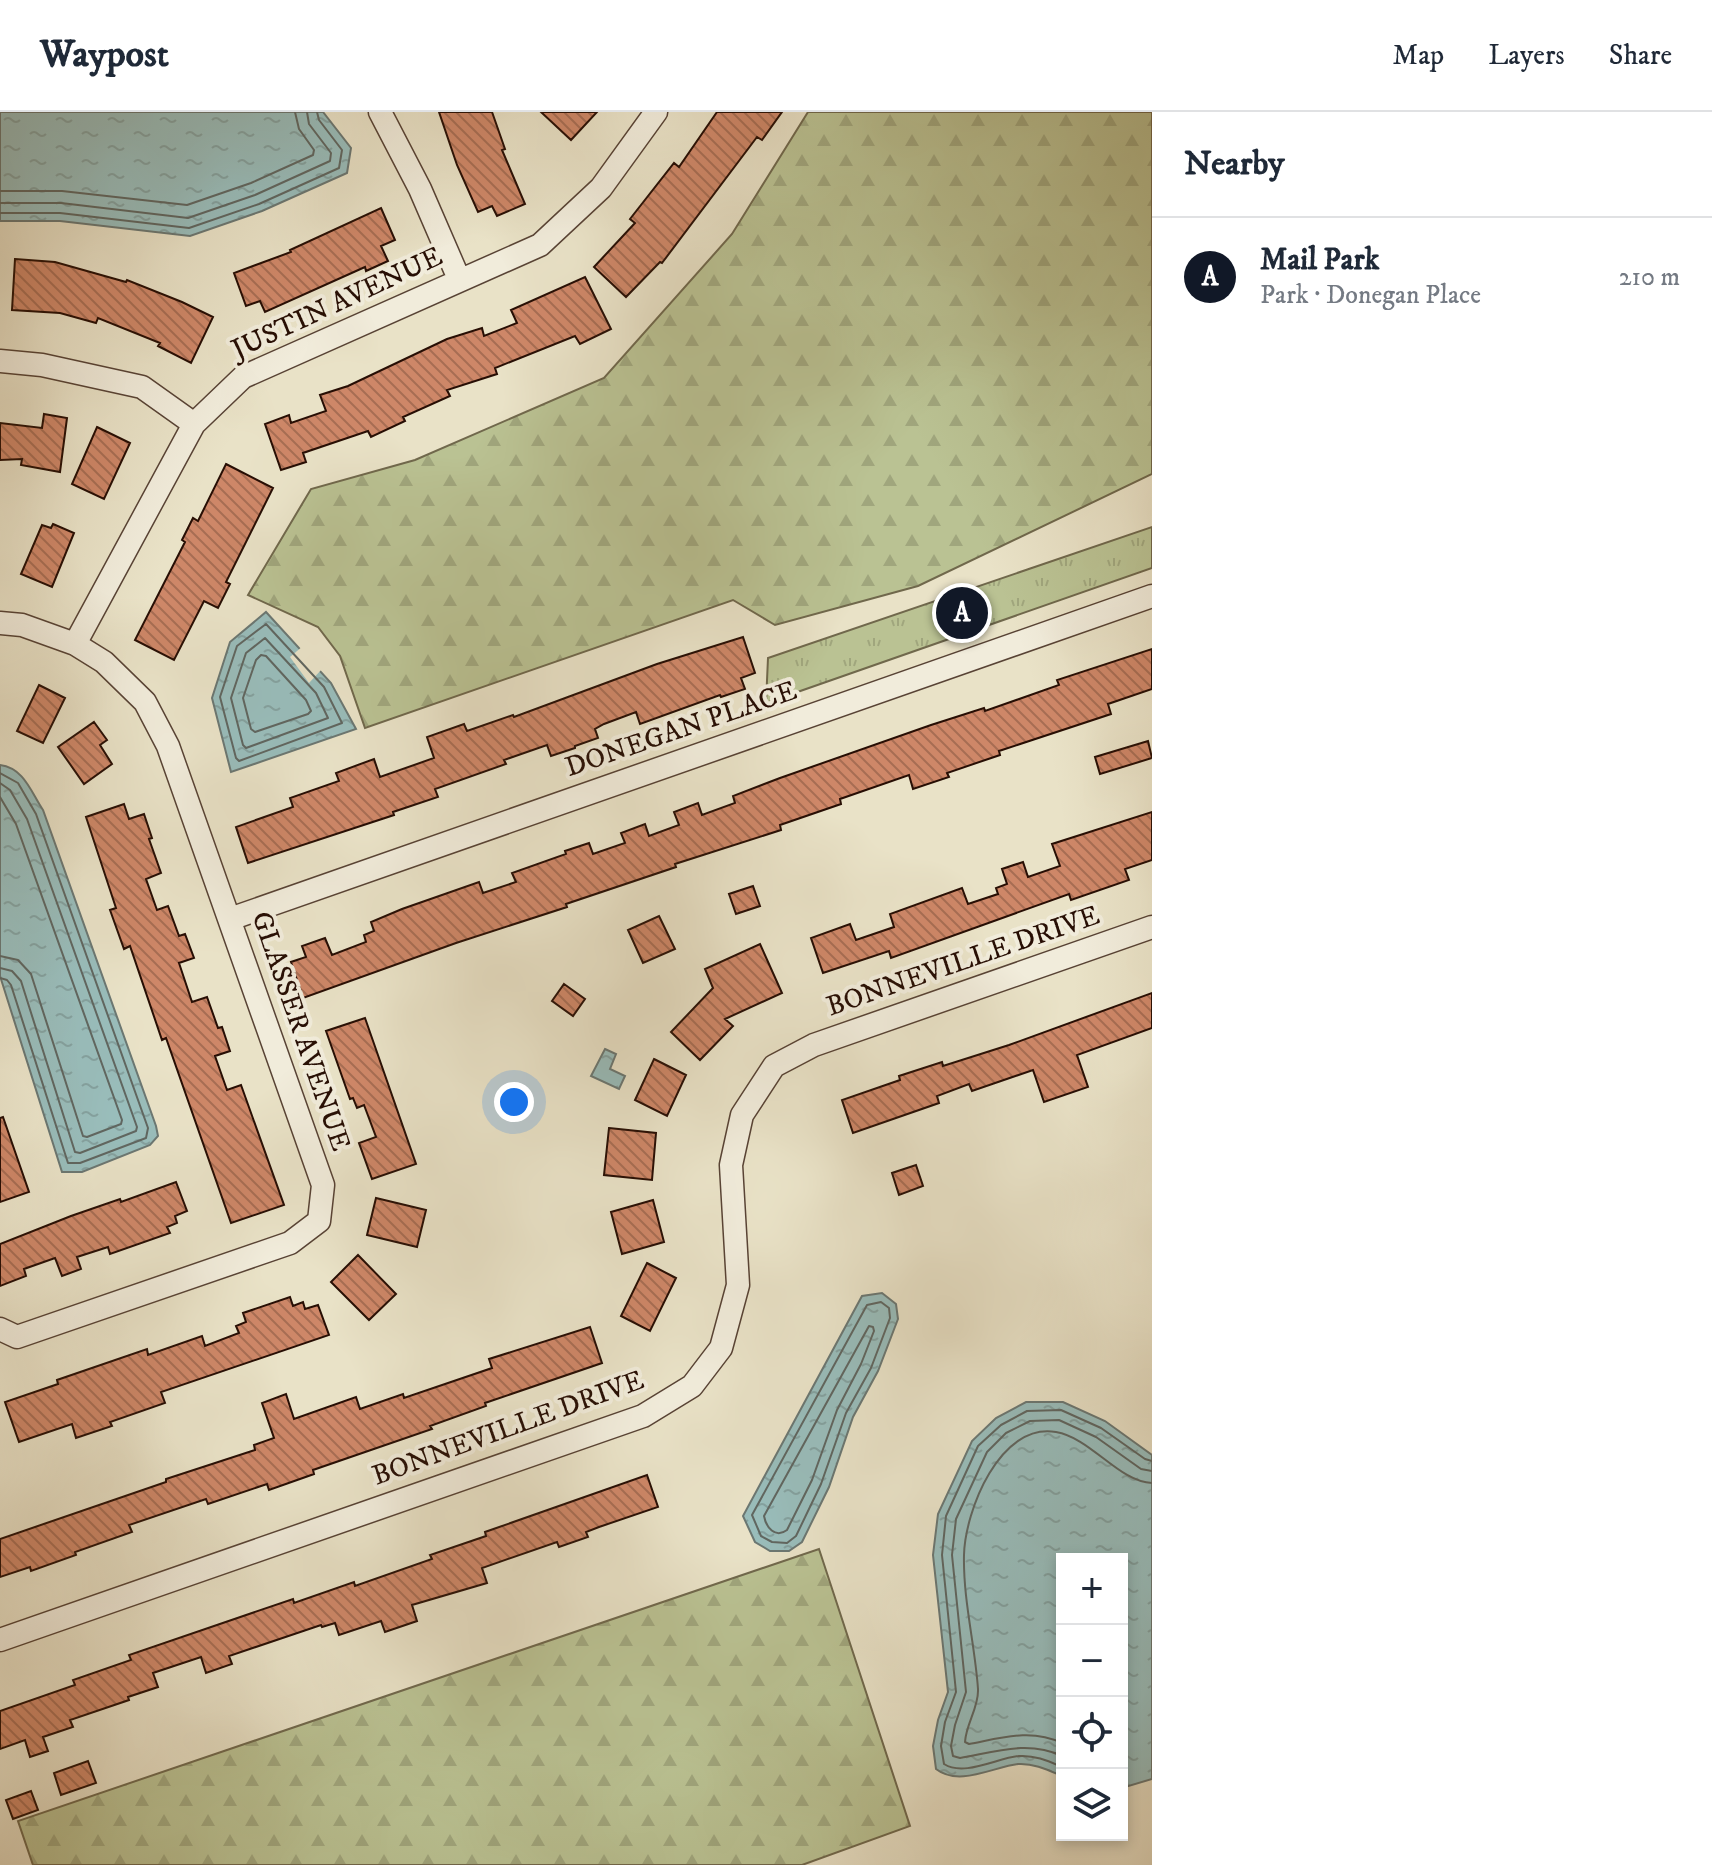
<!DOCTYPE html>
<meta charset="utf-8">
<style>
body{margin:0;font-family:"IM FELL DW Pica",serif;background:#f6f6f7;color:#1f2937}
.controls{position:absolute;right:24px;bottom:24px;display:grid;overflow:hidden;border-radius:0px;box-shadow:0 4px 12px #0003}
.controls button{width:72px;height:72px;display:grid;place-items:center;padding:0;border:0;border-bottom:2px solid #e0e1e3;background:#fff;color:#1f2937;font:40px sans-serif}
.you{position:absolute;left:514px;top:990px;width:28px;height:28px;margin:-20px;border:6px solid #fff;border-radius:50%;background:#1a73e8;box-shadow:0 0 0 12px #1a73e833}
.badge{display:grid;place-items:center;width:52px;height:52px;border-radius:50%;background:#111827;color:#fff;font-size:26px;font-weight:700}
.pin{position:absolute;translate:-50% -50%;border:4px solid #fff;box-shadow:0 2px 8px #0006}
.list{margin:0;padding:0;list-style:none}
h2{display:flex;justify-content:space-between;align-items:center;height:104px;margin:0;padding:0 32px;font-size:34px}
h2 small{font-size:26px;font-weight:400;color:#747a83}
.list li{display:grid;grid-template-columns:52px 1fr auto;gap:24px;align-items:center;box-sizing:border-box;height:120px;padding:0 32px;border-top:2px solid #e0e1e3}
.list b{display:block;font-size:30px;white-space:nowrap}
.list p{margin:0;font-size:26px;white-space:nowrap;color:#747a83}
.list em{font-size:26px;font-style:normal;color:#747a83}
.icon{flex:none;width:44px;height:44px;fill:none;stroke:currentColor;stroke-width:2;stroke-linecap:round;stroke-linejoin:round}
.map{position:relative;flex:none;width:1152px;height:1753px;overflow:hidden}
header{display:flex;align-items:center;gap:48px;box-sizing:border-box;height:112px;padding:0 40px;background:#fff;border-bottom:2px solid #e0e1e3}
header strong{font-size:38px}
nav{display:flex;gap:44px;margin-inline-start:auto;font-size:28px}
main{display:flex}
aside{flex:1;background:#fff}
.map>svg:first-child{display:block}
</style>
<header>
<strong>Waypost</strong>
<nav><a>Map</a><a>Layers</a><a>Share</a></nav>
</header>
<main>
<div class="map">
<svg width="1152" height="1753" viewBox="0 0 1152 1753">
<defs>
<pattern id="forest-firs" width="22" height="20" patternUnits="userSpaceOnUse" patternTransform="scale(2)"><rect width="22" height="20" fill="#bac293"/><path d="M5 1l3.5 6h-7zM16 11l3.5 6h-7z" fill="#a0a67d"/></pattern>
<pattern id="park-tufts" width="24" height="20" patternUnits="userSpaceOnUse" patternTransform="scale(2)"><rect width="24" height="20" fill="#bac293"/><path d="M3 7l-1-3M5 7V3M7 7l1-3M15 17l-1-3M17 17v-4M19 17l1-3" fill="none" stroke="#a0a67d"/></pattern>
<pattern id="water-ripples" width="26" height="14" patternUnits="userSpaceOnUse" patternTransform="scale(2)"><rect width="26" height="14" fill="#99bdbb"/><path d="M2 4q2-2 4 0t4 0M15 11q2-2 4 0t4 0" fill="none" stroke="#84a19f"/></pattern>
<pattern id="building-back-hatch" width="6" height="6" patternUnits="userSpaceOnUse" patternTransform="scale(2)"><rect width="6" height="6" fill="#ce8768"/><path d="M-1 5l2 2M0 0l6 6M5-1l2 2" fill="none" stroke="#a76d53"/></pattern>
</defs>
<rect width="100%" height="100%" fill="#e9e2c7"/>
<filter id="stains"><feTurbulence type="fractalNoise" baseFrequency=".0025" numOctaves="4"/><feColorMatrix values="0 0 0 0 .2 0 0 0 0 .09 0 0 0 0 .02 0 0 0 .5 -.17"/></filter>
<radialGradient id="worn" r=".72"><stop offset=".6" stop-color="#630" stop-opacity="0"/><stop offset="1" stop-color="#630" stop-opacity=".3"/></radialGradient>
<!-- forest -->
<path fill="url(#forest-firs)" stroke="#70684c" stroke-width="2" d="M 808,0 L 1152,0 L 1152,362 L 918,474 L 775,513 L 733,488 L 365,616 L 340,544 L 318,515 L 248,483 L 311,377 L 415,348 L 604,266 L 732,122 Z
M 819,1437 L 910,1714 L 802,1753 L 33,1753 L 18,1709 Z"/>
<!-- park -->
<path fill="url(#park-tufts)" stroke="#70684c" stroke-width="2" d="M 1152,415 L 1152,456 L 766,591 L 768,546 Z"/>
<!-- water -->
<path fill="url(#water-ripples)" stroke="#6b7772" stroke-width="2" d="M 0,0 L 323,0 L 351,36 L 347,61 L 262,99 L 190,124 L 60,109 L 0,109 Z
M 266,500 L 331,571 L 356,617 L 231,660 L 212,586 L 230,530 Z
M 0,653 C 24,656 31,680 43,698 L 156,1014 L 158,1024 L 150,1033 L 82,1060 L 62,1060 L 0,864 Z
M 605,937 L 616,942 L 610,957 L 625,964 L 619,977 L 591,964 Z
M 882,1181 L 896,1192 L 898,1207 L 878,1259 L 853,1305 L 829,1375 L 802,1430 L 789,1439 L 770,1439 L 755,1430 L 743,1404 L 862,1184 Z
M 1026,1290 L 1063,1290 L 1105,1309 L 1152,1343 L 1152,1667 L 1122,1676 L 1122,1447 L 1062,1447 L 1062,1664 C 1048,1658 1034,1651 1018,1652 C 993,1655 959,1675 936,1657 L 933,1634 L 938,1608 L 948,1580 L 933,1443 L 938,1402 L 972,1329 L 996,1306 Z"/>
<!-- pier -->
<path fill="#e9e2c7" d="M 303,534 L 323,556 L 309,571 L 290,545 Z"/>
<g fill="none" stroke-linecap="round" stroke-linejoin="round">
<!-- shore -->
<path stroke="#606660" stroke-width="2" d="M 0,79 L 62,79 L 187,93 L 251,71 L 313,43 L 314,38 L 299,17 L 295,0
M 0,91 L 61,91 L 188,106 L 255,83 L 330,49 L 331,41 L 309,12 L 307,0
M 0,101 L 60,101 L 189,116 L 259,92 L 339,56 L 342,38 L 319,8 L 317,0
M 266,512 L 324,575 L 342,611 L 239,649 L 236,646 L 220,585 L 237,534 Z
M 265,526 L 316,581 L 328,606 L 246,636 L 243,633 L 231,586 L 246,541 Z
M 261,543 L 266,544 L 306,588 L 311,599 L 308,602 L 255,620 L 251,617 L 243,586 L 256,548 Z
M 0,661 L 18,671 L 36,702 L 148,1016 L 146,1026 L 80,1051 L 68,1051 L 11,873 L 7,868 L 0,866
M 0,671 L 10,678 L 27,707 L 137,1015 L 136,1019 L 80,1041 L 75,1040 L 21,869 L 12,859 L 0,856
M 0,685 L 16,712 L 122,1008 L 121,1012 L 87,1025 L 83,1024 L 31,862 L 18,848 L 0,844
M 881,1190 L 889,1196 L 890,1206 L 871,1256 L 846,1301 L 821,1372 L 796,1424 L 787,1431 L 772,1430 L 761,1424 L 752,1403 L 867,1193 Z
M 869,1214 L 873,1215 L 874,1219 L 861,1252 L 837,1298 L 812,1368 L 787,1418 C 775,1427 766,1415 764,1404 Z
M 1062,1631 C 1031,1616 1001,1626 969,1632 L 965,1630 C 966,1612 979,1595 978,1577 C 975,1533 963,1488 964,1443 C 965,1399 1000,1310 1056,1320 C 1091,1326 1119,1370 1152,1371
M 1062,1644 C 1028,1628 995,1640 960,1646 L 953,1644 L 951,1634 L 955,1613 L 966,1580 L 952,1443 L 956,1407 L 987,1340 L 1006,1321 L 1030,1309 L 1059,1308 L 1096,1325 L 1141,1357 L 1152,1359
M 1062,1655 C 1048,1649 1035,1643 1019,1644 C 997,1646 964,1665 944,1652 L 941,1634 L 945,1610 L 956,1580 L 942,1443 L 946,1404 L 978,1334 L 1001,1313 L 1027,1299 L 1061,1298 L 1101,1316 L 1145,1347 L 1152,1349"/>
</g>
<!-- building -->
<path fill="url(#building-back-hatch)" stroke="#270e04" stroke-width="2" d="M 439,0 L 492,0 L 505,37 L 502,38 L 525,92 L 497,104 L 492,94 L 478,100 L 457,53 Z
M 541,0 L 597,0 L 571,28 Z
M 717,0 L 782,0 L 762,28 L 757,25 L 662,151 L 660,150 L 626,185 L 594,155 L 635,111 L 630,107 L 674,51 L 679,55 Z
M 381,96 L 395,128 L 381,134 L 388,149 L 366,159 L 365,155 L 265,200 L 260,189 L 246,194 L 234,161 L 291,140 L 290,138 Z
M 15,147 L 55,150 L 126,170 L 127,168 L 182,190 L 213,205 L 191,251 L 158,234 L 160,231 L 98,206 L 96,211 L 60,201 L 12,198 Z
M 585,165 L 611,217 L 580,232 L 575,224 L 495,256 L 497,262 L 447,278 L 450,284 L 403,305 L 405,309 L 371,325 L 368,319 L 303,341 L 306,350 L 281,358 L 265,312 L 289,303 L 291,311 L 326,299 L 320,283 L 348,274 L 447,227 L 482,216 L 484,224 L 517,211 L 511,198 Z
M 44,302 L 67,306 L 60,360 L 21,353 L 22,347 L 0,348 L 0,311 L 42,316 Z
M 97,315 L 130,331 L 104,387 L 72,372 Z
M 226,352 L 273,376 L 226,470 L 230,472 L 218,496 L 204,489 L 174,548 L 135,528 L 185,430 L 182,428 L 193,406 L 198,409 Z
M 53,412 L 74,421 L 52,475 L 21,462 L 42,413 L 51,416 Z
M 743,525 L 755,561 L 741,566 L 745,577 L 721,585 L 720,583 L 640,612 L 636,600 L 604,612 L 595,617 L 598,626 L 575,634 L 575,636 L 551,644 L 547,633 L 504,648 L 506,652 L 435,677 L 438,685 L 393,700 L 394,703 L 248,751 L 236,715 L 293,695 L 290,686 L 339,669 L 336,661 L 374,647 L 380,665 L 434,646 L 427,625 L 464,612 L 467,619 L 513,603 L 514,605 L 657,552 Z
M 1152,537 L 1152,577 L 1108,592 L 1111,602 L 999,639 L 1000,643 L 947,661 L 949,665 L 913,677 L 909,663 L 840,687 L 841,692 L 780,713 L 781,718 L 675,752 L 676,755 L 566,792 L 567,795 L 456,831 L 303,886 L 291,850 L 306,845 L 302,834 L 325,826 L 332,843 L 366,830 L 364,823 L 374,819 L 371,810 L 402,797 L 479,770 L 483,781 L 516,770 L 512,761 L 566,742 L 565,739 L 589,731 L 593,742 L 625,731 L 621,721 L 645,712 L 649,724 L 679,713 L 674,700 L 698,691 L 702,703 L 735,691 L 733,684 L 780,666 L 931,613 L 984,596 L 985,599 L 1059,573 L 1057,568 Z
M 39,573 L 65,586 L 43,631 L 17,619 Z
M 94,610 L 107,628 L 100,633 L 112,652 L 84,672 L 58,635 Z
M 1148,629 L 1152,646 L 1100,662 L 1095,645 Z
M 124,692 L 129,707 L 144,702 L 152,726 L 149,727 L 161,761 L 146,767 L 157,798 L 168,794 L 179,824 L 185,822 L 194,846 L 179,851 L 192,890 L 207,885 L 218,916 L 222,915 L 230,939 L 215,944 L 227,978 L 241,973 L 284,1093 L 231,1111 L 166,926 L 162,928 L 130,834 L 124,837 L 110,798 L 116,796 L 86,705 Z
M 1152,700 L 1152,748 L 1125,757 L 1129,768 L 1071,788 L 1069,782 L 891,846 L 889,839 L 823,861 L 811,826 L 850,812 L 856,828 L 894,815 L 890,802 L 962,776 L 968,792 L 998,782 L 996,776 L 1007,772 L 1002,757 L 1023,750 L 1028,765 L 1060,754 L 1052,732 Z
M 753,774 L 760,794 L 736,802 L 729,782 Z
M 659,804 L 675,837 L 643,851 L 628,818 Z
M 760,832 L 782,881 L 725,907 L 733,914 L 700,948 L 671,920 L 713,876 L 705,857 Z
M 564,872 L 585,887 L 573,904 L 552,889 Z
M 1152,881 L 1152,916 L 1077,943 L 1088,975 L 1044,990 L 1033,958 L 972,979 L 969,972 L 937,984 L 939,991 L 853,1021 L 842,988 L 900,968 L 899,964 L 942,950 L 943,954 L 1009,933 Z
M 365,906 L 416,1052 L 372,1067 L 359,1031 L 376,1025 L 364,993 L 357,996 L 353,986 L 350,987 L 326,919 Z
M 654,947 L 686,963 L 667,1004 L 635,988 Z
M 3,1005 L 29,1080 L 0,1090 L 0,1006 Z
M 609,1016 L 656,1021 L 652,1068 L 604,1063 Z
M 916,1053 L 923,1074 L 899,1083 L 892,1061 Z
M 176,1070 L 187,1099 L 175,1104 L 177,1111 L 167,1115 L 170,1121 L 110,1142 L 108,1135 L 77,1145 L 81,1157 L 62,1164 L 55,1146 L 24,1157 L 26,1164 L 0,1174 L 0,1132 L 71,1104 L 120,1087 L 121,1090 Z
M 376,1086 L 426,1098 L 417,1135 L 367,1123 Z
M 653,1088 L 664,1130 L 622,1142 L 611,1100 Z
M 358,1143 L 396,1182 L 369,1208 L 331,1170 Z
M 647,1151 L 676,1166 L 650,1219 L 621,1204 Z
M 290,1185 L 293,1194 L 303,1190 L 305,1197 L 318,1193 L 329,1223 L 161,1280 L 165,1291 L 110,1310 L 112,1314 L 76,1326 L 72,1312 L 19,1330 L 5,1290 L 58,1272 L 57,1268 L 147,1237 L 148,1243 L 202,1224 L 205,1234 L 239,1221 L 236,1214 L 246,1210 L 243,1201 Z
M 590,1215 L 602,1251 L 485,1291 L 486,1294 L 430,1314 L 432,1317 L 313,1358 L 314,1362 L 269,1378 L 267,1372 L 208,1392 L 206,1387 L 129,1413 L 132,1420 L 75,1440 L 76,1443 L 31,1459 L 30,1455 L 0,1465 L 0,1427 L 166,1370 L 166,1367 L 255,1338 L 254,1333 L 274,1326 L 262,1291 L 286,1282 L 294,1307 L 356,1285 L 360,1297 L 403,1282 L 404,1286 L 492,1256 L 489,1247 Z
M 647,1363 L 658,1395 L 599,1415 L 586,1420 L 588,1425 L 559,1435 L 557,1430 L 482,1456 L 487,1471 L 412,1493 L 417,1509 L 385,1520 L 381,1509 L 339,1523 L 335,1511 L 322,1515 L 321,1513 L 229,1544 L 232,1552 L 206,1561 L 201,1545 L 153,1561 L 158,1575 L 128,1585 L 129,1588 L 70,1608 L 73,1615 L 43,1625 L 48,1639 L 30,1645 L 25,1628 L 0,1637 L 0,1599 L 75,1573 L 73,1568 L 131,1548 L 129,1543 L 293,1487 L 294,1491 L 354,1470 L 355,1474 L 432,1447 L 430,1443 L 486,1424 L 485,1420 Z
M 88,1649 L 96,1671 L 61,1683 L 54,1661 Z
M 31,1679 L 38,1698 L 13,1707 L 6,1688 Z"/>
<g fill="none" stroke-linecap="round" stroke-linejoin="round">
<defs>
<path id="minor" d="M 380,0 L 420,77 L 459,167
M 0,249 L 42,253 L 142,275 L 194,312
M 0,511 L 22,513 L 75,532 L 104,550 L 145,590 L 168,634 L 323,1073 L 319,1109 L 290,1131 L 17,1225 L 0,1217
M 75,532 L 194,312 L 243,265 L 540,133 L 601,76 L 656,0
M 230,807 L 1152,484
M 0,1528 L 643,1304 L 692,1274 L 721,1236 L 738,1173 L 731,1053 L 742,1003 L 774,954 L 814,933 L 1152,815"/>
</defs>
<!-- minor casing -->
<use href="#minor" stroke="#584335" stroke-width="25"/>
<!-- minor -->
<use href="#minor" stroke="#f1ecdb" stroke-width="22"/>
</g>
<g text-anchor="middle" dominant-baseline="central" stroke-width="8" stroke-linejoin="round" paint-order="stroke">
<!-- street labels -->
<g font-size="28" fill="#270e04" stroke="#f1ecdb">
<text transform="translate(337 191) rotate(-25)">JUSTIN AVENUE</text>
<text transform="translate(681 617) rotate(-19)">DONEGAN PLACE</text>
<text transform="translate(963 849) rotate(-19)">BONNEVILLE DRIVE</text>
<text transform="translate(301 919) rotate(71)">GLASSER AVENUE</text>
<text transform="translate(508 1316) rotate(-20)">BONNEVILLE DRIVE</text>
</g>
</g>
<rect width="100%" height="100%" filter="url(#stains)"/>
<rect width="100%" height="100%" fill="url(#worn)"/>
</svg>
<div class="controls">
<button>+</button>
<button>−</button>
<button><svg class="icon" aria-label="locate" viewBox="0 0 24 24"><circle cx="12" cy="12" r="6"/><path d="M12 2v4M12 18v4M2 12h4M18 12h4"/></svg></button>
<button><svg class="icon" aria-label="layers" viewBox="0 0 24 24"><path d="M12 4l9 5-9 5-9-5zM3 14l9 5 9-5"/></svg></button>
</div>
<div class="you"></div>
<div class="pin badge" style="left:962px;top:501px">A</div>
</div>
<aside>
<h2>Nearby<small></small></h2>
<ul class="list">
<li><span class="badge">A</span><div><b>Mail Park</b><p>Park · Donegan Place</p></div><em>210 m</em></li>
</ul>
</aside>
</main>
